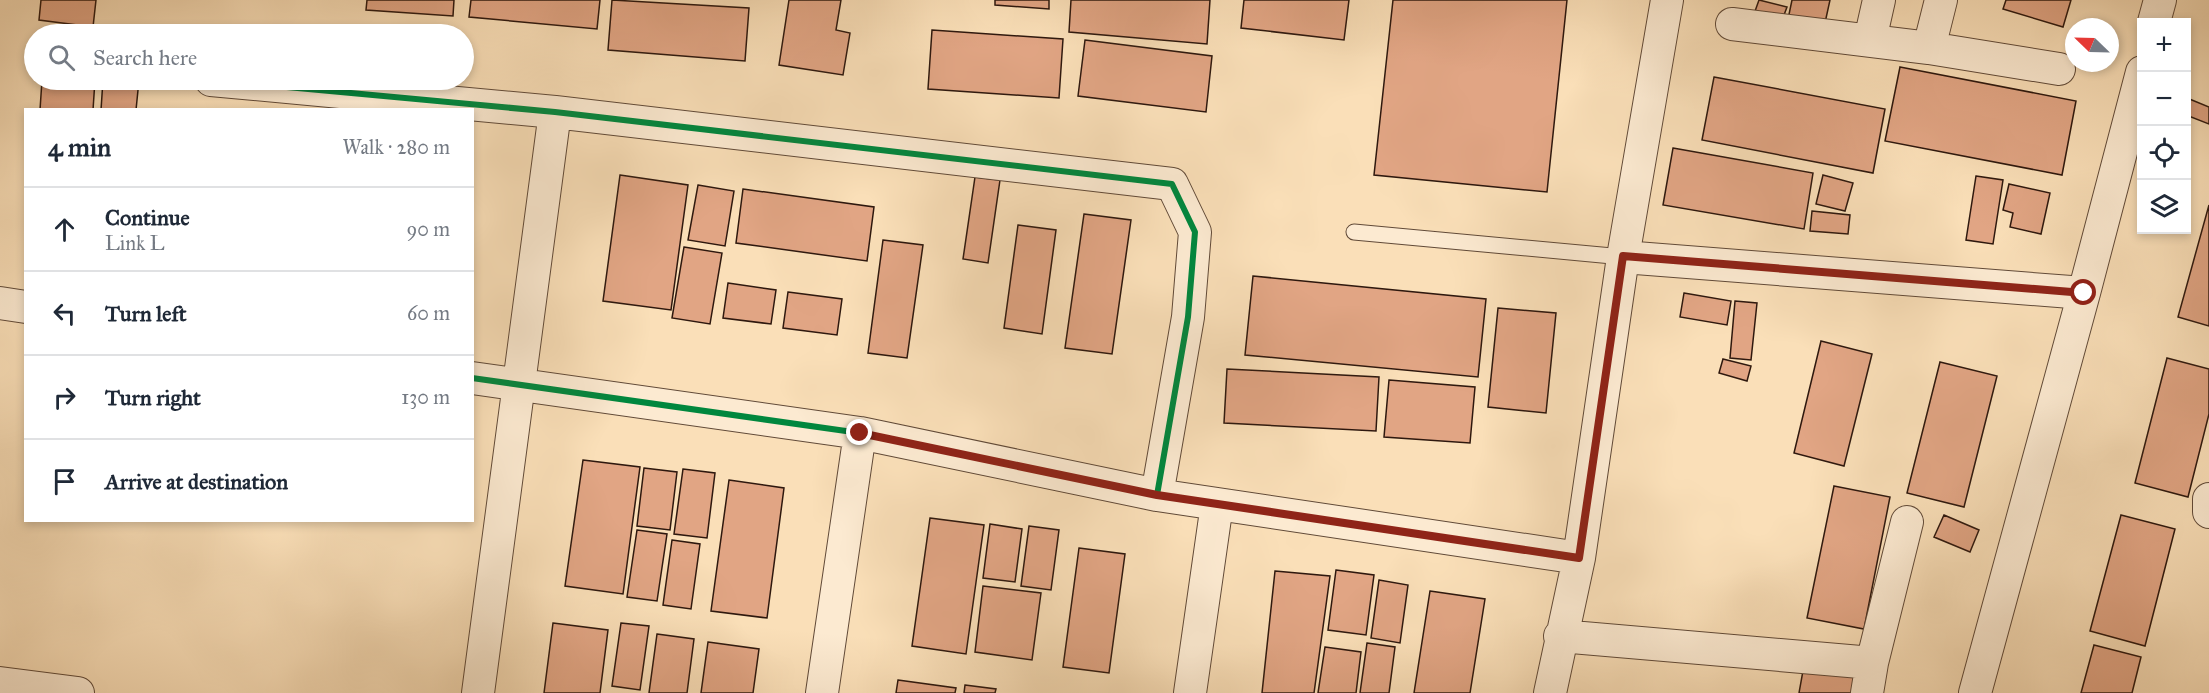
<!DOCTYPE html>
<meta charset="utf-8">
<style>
body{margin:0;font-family:"IM FELL Great Primer",serif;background:#f2f2f3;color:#1f2937}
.controls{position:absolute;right:18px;top:18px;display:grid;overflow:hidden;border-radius:0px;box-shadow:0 3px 9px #0003}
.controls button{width:54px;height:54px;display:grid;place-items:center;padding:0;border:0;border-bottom:2px solid #e0e1e3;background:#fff;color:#1f2937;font:30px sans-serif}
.compass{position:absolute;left:2065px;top:18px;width:54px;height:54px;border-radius:50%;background:#fff;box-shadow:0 3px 9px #0003;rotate:293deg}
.stop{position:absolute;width:18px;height:18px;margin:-14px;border:4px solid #8f2418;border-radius:50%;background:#fff}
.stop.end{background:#8f2418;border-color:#fff;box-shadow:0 2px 6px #0008}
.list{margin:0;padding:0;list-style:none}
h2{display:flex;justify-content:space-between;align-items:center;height:78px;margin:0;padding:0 24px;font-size:26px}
h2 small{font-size:20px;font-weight:400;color:#747a83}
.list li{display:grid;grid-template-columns:39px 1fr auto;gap:18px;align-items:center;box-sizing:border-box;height:84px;padding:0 24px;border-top:2px solid #e0e1e3}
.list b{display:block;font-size:22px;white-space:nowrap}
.list p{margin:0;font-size:20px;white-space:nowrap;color:#747a83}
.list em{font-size:20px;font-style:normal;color:#747a83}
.icon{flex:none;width:33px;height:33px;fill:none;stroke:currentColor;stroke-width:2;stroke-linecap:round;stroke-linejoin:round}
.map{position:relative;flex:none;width:2209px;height:693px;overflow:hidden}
.search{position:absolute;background:#fff;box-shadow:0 3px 9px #0003;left:24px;top:24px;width:450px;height:66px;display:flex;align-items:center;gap:15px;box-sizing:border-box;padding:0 21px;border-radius:33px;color:#747a83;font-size:22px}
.panel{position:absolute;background:#fff;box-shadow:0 3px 9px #0003;left:24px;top:108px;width:450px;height:414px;border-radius:0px}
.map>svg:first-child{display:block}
</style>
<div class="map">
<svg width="2209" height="693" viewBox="0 0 2209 693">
<rect width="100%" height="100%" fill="#fadfb8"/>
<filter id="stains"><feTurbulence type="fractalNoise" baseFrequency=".00333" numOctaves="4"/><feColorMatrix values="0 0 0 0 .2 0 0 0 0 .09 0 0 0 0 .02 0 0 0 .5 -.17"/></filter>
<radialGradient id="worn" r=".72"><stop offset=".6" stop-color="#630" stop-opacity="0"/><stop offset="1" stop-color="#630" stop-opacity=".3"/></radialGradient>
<!-- building -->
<path fill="#e1a584" stroke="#2e180e" stroke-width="1.5" d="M 41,0 L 96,0 L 93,27 L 39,20 Z
M 367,0 L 454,0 L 453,16 L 366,10 Z
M 471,0 L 600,0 L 597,29 L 469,17 Z
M 612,0 L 749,8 L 745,61 L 608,50 Z
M 789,0 L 841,0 L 836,30 L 850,33 L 843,75 L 779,65 Z
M 995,0 L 1049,0 L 1049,9 L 995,5 Z
M 1071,0 L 1210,0 L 1207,44 L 1069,32 Z
M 1244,0 L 1349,0 L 1344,40 L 1241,28 Z
M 1393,0 L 1567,0 L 1547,192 L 1374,175 Z
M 1759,0 L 1787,7 L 1781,23 L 1754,14 Z
M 1792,0 L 1830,0 L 1823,32 L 1787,24 Z
M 2006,0 L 2071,0 L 2063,27 L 2003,9 Z
M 932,30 L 1063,39 L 1059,98 L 928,89 Z
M 1085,40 L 1212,56 L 1206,112 L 1078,96 Z
M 1900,67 L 2076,101 L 2062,175 L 1885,141 Z
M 1714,77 L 1885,109 L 1873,173 L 1702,140 Z
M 42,80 L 95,80 L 93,110 L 40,110 Z
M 103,80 L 139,80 L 136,110 L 101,110 Z
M 2187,98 L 2209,107 L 2209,124 L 2186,115 Z
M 1673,148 L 1813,173 L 1804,229 L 1663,205 Z
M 620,175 L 688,185 L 671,310 L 603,301 Z
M 1823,175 L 1853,183 L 1845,211 L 1816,204 Z
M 1976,176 L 2003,180 L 1993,244 L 1966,240 Z
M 975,177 L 1000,180 L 988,263 L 963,259 Z
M 2009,184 L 2050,193 L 2041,234 L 2010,227 L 2013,213 L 2003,210 Z
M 698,185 L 734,191 L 725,246 L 688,240 Z
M 743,189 L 874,207 L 867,261 L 736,243 Z
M 2209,205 L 2209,326 L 2178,317 Z
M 1812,211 L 1850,215 L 1848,234 L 1810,231 Z
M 1084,214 L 1131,220 L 1112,354 L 1065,348 Z
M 1018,225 L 1056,230 L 1042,334 L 1004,328 Z
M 883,240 L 923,245 L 907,358 L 868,353 Z
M 684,247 L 722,253 L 710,324 L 672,318 Z
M 1253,276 L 1486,299 L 1478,377 L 1245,355 Z
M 728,283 L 776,290 L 771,324 L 723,318 Z
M 788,292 L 842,299 L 837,335 L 783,328 Z
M 1684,293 L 1731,301 L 1727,325 L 1680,317 Z
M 1735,301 L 1757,303 L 1751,360 L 1730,358 Z
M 1498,308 L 1556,313 L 1546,413 L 1488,407 Z
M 1821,341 L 1872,354 L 1844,466 L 1794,453 Z
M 2167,358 L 2209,369 L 2209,414 L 2188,497 L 2135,483 Z
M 1723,359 L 1751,366 L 1747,381 L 1719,373 Z
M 1940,362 L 1997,376 L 1964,507 L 1907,493 Z
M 1227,369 L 1379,377 L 1376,431 L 1224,423 Z
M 1389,380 L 1475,387 L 1470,443 L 1384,437 Z
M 583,460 L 640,467 L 623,594 L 565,586 Z
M 644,468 L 677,472 L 670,530 L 637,526 Z
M 683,469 L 715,473 L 707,538 L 674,534 Z
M 729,480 L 784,488 L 767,618 L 711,611 Z
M 1834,486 L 1890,497 L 1864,629 L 1807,618 Z
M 1944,515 L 1979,530 L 1970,552 L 1934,537 Z
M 2121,515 L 2175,529 L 2145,646 L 2090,631 Z
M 930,518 L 984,525 L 966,654 L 912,646 Z
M 990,524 L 1022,529 L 1015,582 L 983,578 Z
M 1029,526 L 1059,530 L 1051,590 L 1021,586 Z
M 637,530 L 667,534 L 657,601 L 627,597 Z
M 672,540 L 700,544 L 691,609 L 663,605 Z
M 1079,548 L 1125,554 L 1109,673 L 1063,667 Z
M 1336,570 L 1374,575 L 1366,635 L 1328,630 Z
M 1275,571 L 1330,576 L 1314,693 L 1262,693 Z
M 1379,580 L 1408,585 L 1400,643 L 1371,638 Z
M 983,586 L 1041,593 L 1032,660 L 975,652 Z
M 1430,591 L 1485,599 L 1470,693 L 1414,693 Z
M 553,623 L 608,630 L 600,693 L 544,693 Z
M 621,623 L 649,626 L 640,690 L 612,686 Z
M 657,634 L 694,639 L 687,693 L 649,693 Z
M 708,642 L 759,649 L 753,693 L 701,693 Z
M 1367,643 L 1395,647 L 1389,693 L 1360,693 Z
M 2094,645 L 2141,657 L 2132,693 L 2081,693 Z
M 1325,647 L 1361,652 L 1356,693 L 1318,693 Z
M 1804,665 L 1856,674 L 1853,693 L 1799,693 Z
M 898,680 L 956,688 L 955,693 L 896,693 Z
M 965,685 L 996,689 L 995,693 L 964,693 Z"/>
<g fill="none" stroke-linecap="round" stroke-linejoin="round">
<defs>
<path id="lane" d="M 1354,232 L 1623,257"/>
<path id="street" d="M 2154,22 L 2160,0
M 1732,24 L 1929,48 L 2059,69
M 1870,40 L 1879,0
M 1929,48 L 1941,0
M 211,80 L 555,112 L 1172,184 L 1195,232 L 1188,317 L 1157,495
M 1623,257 L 2084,293
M 0,303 L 26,307
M 472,378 L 860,433 L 1157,495 L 1579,558
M 2209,499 L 2209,512
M 1560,636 L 1872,663
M 0,683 L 78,693
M 478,693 L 555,112
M 822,693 L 860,433
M 1190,693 L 1217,504
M 1550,693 L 1579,558 L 1623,257 L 1667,0
M 1867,693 L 1872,663 L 1907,522
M 1975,693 L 2084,293 L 2142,72"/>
</defs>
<!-- lane casing -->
<use href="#lane" stroke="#614a38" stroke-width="17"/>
<!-- street casing -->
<use href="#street" stroke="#614a38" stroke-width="34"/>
<!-- lane -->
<use href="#lane" stroke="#fcead1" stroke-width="15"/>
<!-- street -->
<use href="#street" stroke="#fcead1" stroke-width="32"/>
<defs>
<path id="cycleway" d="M 211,80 L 555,112 L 1172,184 L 1195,232 L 1188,317 L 1157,495
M 472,378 L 860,433 L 1157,495 L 1579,558"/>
</defs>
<!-- cycleway casing -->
<use href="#cycleway" stroke="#fcead1" stroke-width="10"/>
<!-- cycleway -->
<use href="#cycleway" stroke="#00873e" stroke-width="6"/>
</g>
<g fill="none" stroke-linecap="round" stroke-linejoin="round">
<!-- route -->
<path stroke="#8f2418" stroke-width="8" d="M 860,433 L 1157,495 L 1579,558 L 1623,256 L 2084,293"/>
</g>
<rect width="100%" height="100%" filter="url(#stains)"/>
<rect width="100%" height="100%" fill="url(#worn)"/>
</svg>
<div class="controls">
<button>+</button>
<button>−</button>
<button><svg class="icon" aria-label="locate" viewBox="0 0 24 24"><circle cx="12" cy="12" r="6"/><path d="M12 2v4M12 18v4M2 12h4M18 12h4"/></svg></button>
<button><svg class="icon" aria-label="layers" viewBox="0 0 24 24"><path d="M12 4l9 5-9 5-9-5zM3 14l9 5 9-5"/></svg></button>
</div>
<svg class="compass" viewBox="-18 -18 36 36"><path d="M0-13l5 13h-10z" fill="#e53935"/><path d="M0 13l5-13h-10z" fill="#747a83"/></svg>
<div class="stop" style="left:2084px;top:293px"></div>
<div class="stop end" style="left:860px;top:433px"></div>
<div class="search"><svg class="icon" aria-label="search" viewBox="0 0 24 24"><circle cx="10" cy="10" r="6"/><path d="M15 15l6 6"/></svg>Search here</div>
<section class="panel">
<h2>4 min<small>Walk · 280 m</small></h2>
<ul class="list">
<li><svg class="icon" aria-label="ahead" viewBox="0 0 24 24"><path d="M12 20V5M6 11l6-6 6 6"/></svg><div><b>Continue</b><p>Link L</p></div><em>90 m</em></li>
<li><svg class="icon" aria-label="left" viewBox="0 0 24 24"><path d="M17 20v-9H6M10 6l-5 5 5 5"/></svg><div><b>Turn left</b></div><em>60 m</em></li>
<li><svg class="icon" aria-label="right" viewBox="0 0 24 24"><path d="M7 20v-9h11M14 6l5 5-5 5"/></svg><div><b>Turn right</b></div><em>130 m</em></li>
<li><svg class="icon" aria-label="arrive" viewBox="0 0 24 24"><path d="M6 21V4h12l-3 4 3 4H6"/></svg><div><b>Arrive at destination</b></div></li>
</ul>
</section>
</div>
